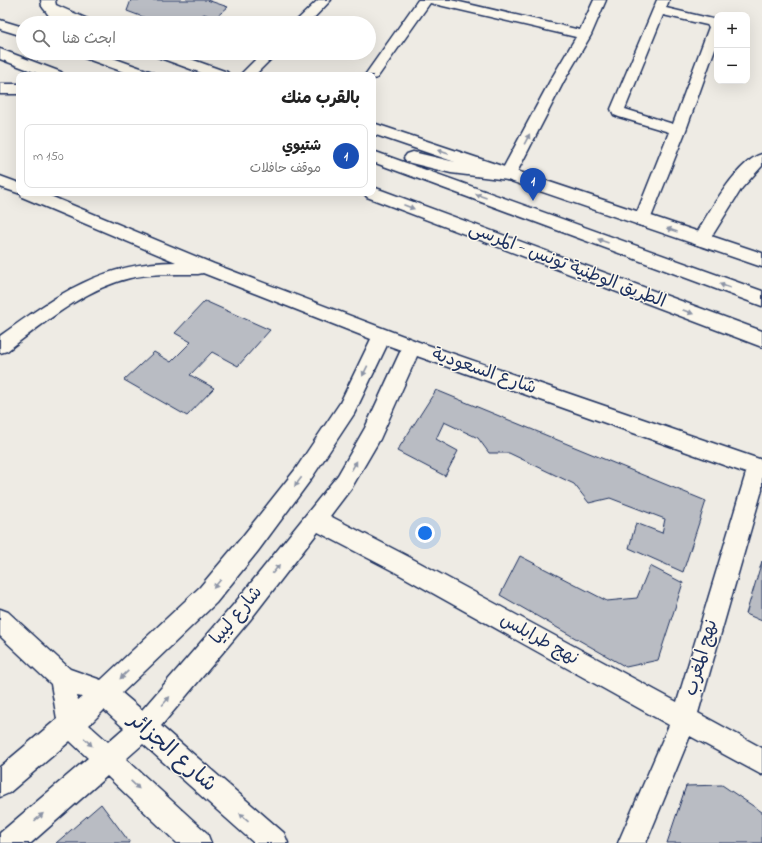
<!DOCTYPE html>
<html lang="ar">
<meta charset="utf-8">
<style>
body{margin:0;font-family:"Indie Flower","Playpen Sans Arabic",sans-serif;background:#f6f6f6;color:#222;direction:rtl}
.controls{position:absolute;right:12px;top:12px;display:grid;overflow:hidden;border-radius:8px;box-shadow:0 4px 16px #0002}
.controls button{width:36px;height:36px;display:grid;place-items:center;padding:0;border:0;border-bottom:1px solid #e0e0e0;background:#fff;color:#222;font:20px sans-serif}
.you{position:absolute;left:425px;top:533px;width:14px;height:14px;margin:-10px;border:3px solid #fff;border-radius:50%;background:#1a73e8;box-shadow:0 0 0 6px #1a73e833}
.badge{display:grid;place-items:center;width:26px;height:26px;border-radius:50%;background:#c8321e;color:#fff;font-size:13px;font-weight:700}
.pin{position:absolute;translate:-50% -33px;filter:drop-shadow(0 1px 2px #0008)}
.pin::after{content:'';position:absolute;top:21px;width:14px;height:12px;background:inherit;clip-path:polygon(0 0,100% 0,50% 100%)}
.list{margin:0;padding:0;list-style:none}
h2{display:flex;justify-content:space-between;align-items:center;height:52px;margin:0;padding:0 16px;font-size:17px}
h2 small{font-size:13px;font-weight:400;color:#767676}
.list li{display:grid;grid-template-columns:26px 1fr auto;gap:12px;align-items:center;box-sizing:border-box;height:64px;margin:0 8px 8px;padding:0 8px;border:1px solid #e0e0e0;border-radius:8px}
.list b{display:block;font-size:15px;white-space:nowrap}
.list p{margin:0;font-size:13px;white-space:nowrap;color:#767676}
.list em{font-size:13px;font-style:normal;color:#767676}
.icon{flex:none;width:22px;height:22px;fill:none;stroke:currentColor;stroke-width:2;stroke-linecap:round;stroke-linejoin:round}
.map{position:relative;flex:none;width:762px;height:843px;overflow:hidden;direction:ltr}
.search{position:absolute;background:#fff;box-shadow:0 4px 16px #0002;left:16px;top:16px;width:360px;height:44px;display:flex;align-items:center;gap:10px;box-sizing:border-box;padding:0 14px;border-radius:22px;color:#767676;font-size:15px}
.panel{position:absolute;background:#fff;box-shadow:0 4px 16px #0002;left:16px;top:72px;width:360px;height:124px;border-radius:8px;direction:rtl}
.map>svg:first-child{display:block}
</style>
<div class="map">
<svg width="762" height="843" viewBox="0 0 762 843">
<rect width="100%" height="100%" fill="#eeebe4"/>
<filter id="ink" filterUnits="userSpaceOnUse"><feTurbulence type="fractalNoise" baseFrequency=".025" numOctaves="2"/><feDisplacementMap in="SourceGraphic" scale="8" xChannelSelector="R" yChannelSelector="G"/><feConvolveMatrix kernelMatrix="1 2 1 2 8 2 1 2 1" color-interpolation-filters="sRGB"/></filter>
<g filter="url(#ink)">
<!-- building -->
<path fill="#b9bcc3" stroke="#1b2f5e" d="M 131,0 L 207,0 L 228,7 L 215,18 L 204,14 L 192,23 L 159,23 L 127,11 Z
M 205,301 L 270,330 L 238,366 L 212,352 L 190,375 L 214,388 L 187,416 L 124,380 L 154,352 L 171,362 L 191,342 L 175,333 Z
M 436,390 L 706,501 L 683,572 L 629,548 L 636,523 L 662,533 L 665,519 L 610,498 L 589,503 L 574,484 L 509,453 L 489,453 L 478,438 L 444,422 L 436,439 L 458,451 L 445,476 L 397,451 Z
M 520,556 L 607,601 L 637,598 L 650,566 L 683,583 L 658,660 L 626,667 L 500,595 Z
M 762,561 L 762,621 L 746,614 Z
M 722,785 L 762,812 L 762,843 L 667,843 L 686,786 Z
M 101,804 L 130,843 L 56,843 Z"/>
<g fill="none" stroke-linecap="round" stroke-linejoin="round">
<defs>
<path id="minor" d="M 318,0 L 331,0 L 309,23 L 294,23 Z
M 418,0 L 451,0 L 580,30 L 594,0 L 606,0 L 591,35 L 564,81 L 514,178 L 508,179 L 502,178 L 500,174 L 550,81 L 576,37 L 430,3 L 377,78 L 373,79 L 373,75 L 365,75 Z
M 657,0 L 669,0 L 666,8 L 717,20 L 717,43 L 686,130 L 650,220 L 648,224 L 642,226 L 636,224 L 634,220 L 669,132 L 619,117 L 614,115 L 611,109 ZM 663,15 L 707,25 L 709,27 L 673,124 L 625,109 Z
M 262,53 L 277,53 L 255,75 L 240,75 Z
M 762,154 L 762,166 L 742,188 L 707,244 L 701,246 L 695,244 L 693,240 C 706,217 736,161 762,154 Z
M 0,176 L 19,183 L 19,193 L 43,193 L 214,264 L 419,342 L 762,460 L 762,490 L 698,713 L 762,748 L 762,775 L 690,736 L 646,843 L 618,843 L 669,725 L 393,571 L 318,532 L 250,620 L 161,726 L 284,833 L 288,843 L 254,843 L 143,744 L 126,759 L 207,833 L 211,843 L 177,843 L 107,776 L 31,843 L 0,843 L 0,833 L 88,758 L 70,741 L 9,793 L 0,797 L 0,767 L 57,719 L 51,684 L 0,636 L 0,609 L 8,612 L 70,669 L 101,680 L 200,587 L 242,537 L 295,470 L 340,403 L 371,339 L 203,273 L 198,274 C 176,274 152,273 130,278 C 84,289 44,323 7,351 L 0,353 L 0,336 C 57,295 102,262 176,262 L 22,197 L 21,194 L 0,187 ZM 387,345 L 401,350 L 365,428 L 338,475 L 234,604 L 142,710 L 122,693 L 216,603 L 258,551 L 309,482 L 354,414 ZM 417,356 L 746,473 L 677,702 L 409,557 L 330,516 L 352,487 L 380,439 ZM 77,696 L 82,697 L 78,700 ZM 104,710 L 124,728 L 108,742 L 89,725 Z"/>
<path id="tertiary" d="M 49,2 L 90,20 L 92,23 L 73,23 L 44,9 L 42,6 L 44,3 Z
M 152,53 L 174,53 L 227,72 L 230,75 L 207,75 L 155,56 Z
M 0,84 L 19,84 L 19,94 L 0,94 Z
M 373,123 L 762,253 L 762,267 L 373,134 Z"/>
<path id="trunk" d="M 41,0 L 55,0 L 56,6 L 68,23 L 54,23 L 42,6 Z
M 0,20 L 23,27 L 23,36 L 0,29 Z
M 0,49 L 61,72 L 64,75 L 42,75 L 0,59 Z
M 76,53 L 99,53 L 152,72 L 155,75 L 132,75 L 79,56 Z
M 373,151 L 762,291 L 762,306 L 373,162 Z
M 413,152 L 451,161 L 508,168 L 514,170 L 517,174 L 514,178 L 508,180 L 451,173 L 407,162 L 404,158 L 407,154 Z
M 373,187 L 762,331 L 762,347 L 367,197 L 364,193 L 373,193 Z"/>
</defs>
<!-- minor casing -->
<use href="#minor" stroke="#1b2f5e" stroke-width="3"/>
<!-- tertiary casing -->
<use href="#tertiary" stroke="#1b2f5e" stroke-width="3"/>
<!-- trunk casing -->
<use href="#trunk" stroke="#1b2f5e" stroke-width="3"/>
<!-- minor -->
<use href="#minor" fill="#fbf7ec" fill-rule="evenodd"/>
<!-- tertiary -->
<use href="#tertiary" fill="#fbf7ec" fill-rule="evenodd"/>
<!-- trunk -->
<use href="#trunk" fill="#fbf7ec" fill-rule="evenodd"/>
</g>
<!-- one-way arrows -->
<defs><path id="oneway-solid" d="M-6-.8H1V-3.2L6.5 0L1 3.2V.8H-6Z"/></defs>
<g fill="#8b93a5">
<use href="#oneway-solid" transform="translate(527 139) rotate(-62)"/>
<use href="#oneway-solid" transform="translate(443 152) rotate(-161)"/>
<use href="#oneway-solid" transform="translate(481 196) rotate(-160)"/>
<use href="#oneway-solid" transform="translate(409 207) rotate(21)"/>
<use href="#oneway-solid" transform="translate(672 230) rotate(-161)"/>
<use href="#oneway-solid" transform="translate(603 241) rotate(-160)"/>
<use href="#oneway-solid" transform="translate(725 286) rotate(-160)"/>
<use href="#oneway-solid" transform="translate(688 312) rotate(21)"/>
<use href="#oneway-solid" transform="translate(365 371) rotate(116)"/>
<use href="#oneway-solid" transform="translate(354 466) rotate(-60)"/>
<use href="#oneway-solid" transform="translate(298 482) rotate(127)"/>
<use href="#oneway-solid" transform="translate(276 569) rotate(-51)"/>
<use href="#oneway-solid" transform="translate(217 584) rotate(130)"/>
<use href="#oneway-solid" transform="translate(124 675) rotate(136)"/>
<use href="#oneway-solid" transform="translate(166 701) rotate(-49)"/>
<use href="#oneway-solid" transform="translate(88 742) rotate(44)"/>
<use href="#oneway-solid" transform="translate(135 785) rotate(43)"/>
<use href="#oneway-solid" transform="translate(39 817) rotate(-41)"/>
<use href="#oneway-solid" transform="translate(244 817) rotate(-139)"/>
</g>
</g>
<g text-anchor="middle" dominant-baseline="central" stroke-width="3" stroke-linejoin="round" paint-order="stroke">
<!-- street labels -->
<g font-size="18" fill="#1b2f5e" stroke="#fbf7ec">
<text transform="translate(567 266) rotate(21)">الطريق الوطنية تونس - المرسى</text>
<text transform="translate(484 372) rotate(19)">شارع السعودية</text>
<text transform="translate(237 616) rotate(-50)">شارع ليبيا</text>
<text transform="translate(539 640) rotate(29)">نهج طرابلس</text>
<text transform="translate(702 658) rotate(-74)">نهج المغرب</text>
</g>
<!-- near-street labels -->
<g font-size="22" fill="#1b2f5e" stroke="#fbf7ec">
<text transform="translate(172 753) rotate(41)">شارع الجزائر</text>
</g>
</g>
</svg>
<div class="controls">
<button>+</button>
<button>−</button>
</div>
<div class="you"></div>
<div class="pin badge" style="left:533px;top:201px;background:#1a4fb4">1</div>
<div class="search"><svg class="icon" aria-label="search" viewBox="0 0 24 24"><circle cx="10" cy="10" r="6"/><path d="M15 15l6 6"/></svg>ابحث هنا</div>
<section class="panel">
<h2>بالقرب منك<small></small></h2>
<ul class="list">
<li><span class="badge" style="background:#1a4fb4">1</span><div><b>شتيوي</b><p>موقف حافلات</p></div><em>150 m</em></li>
</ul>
</section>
</div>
